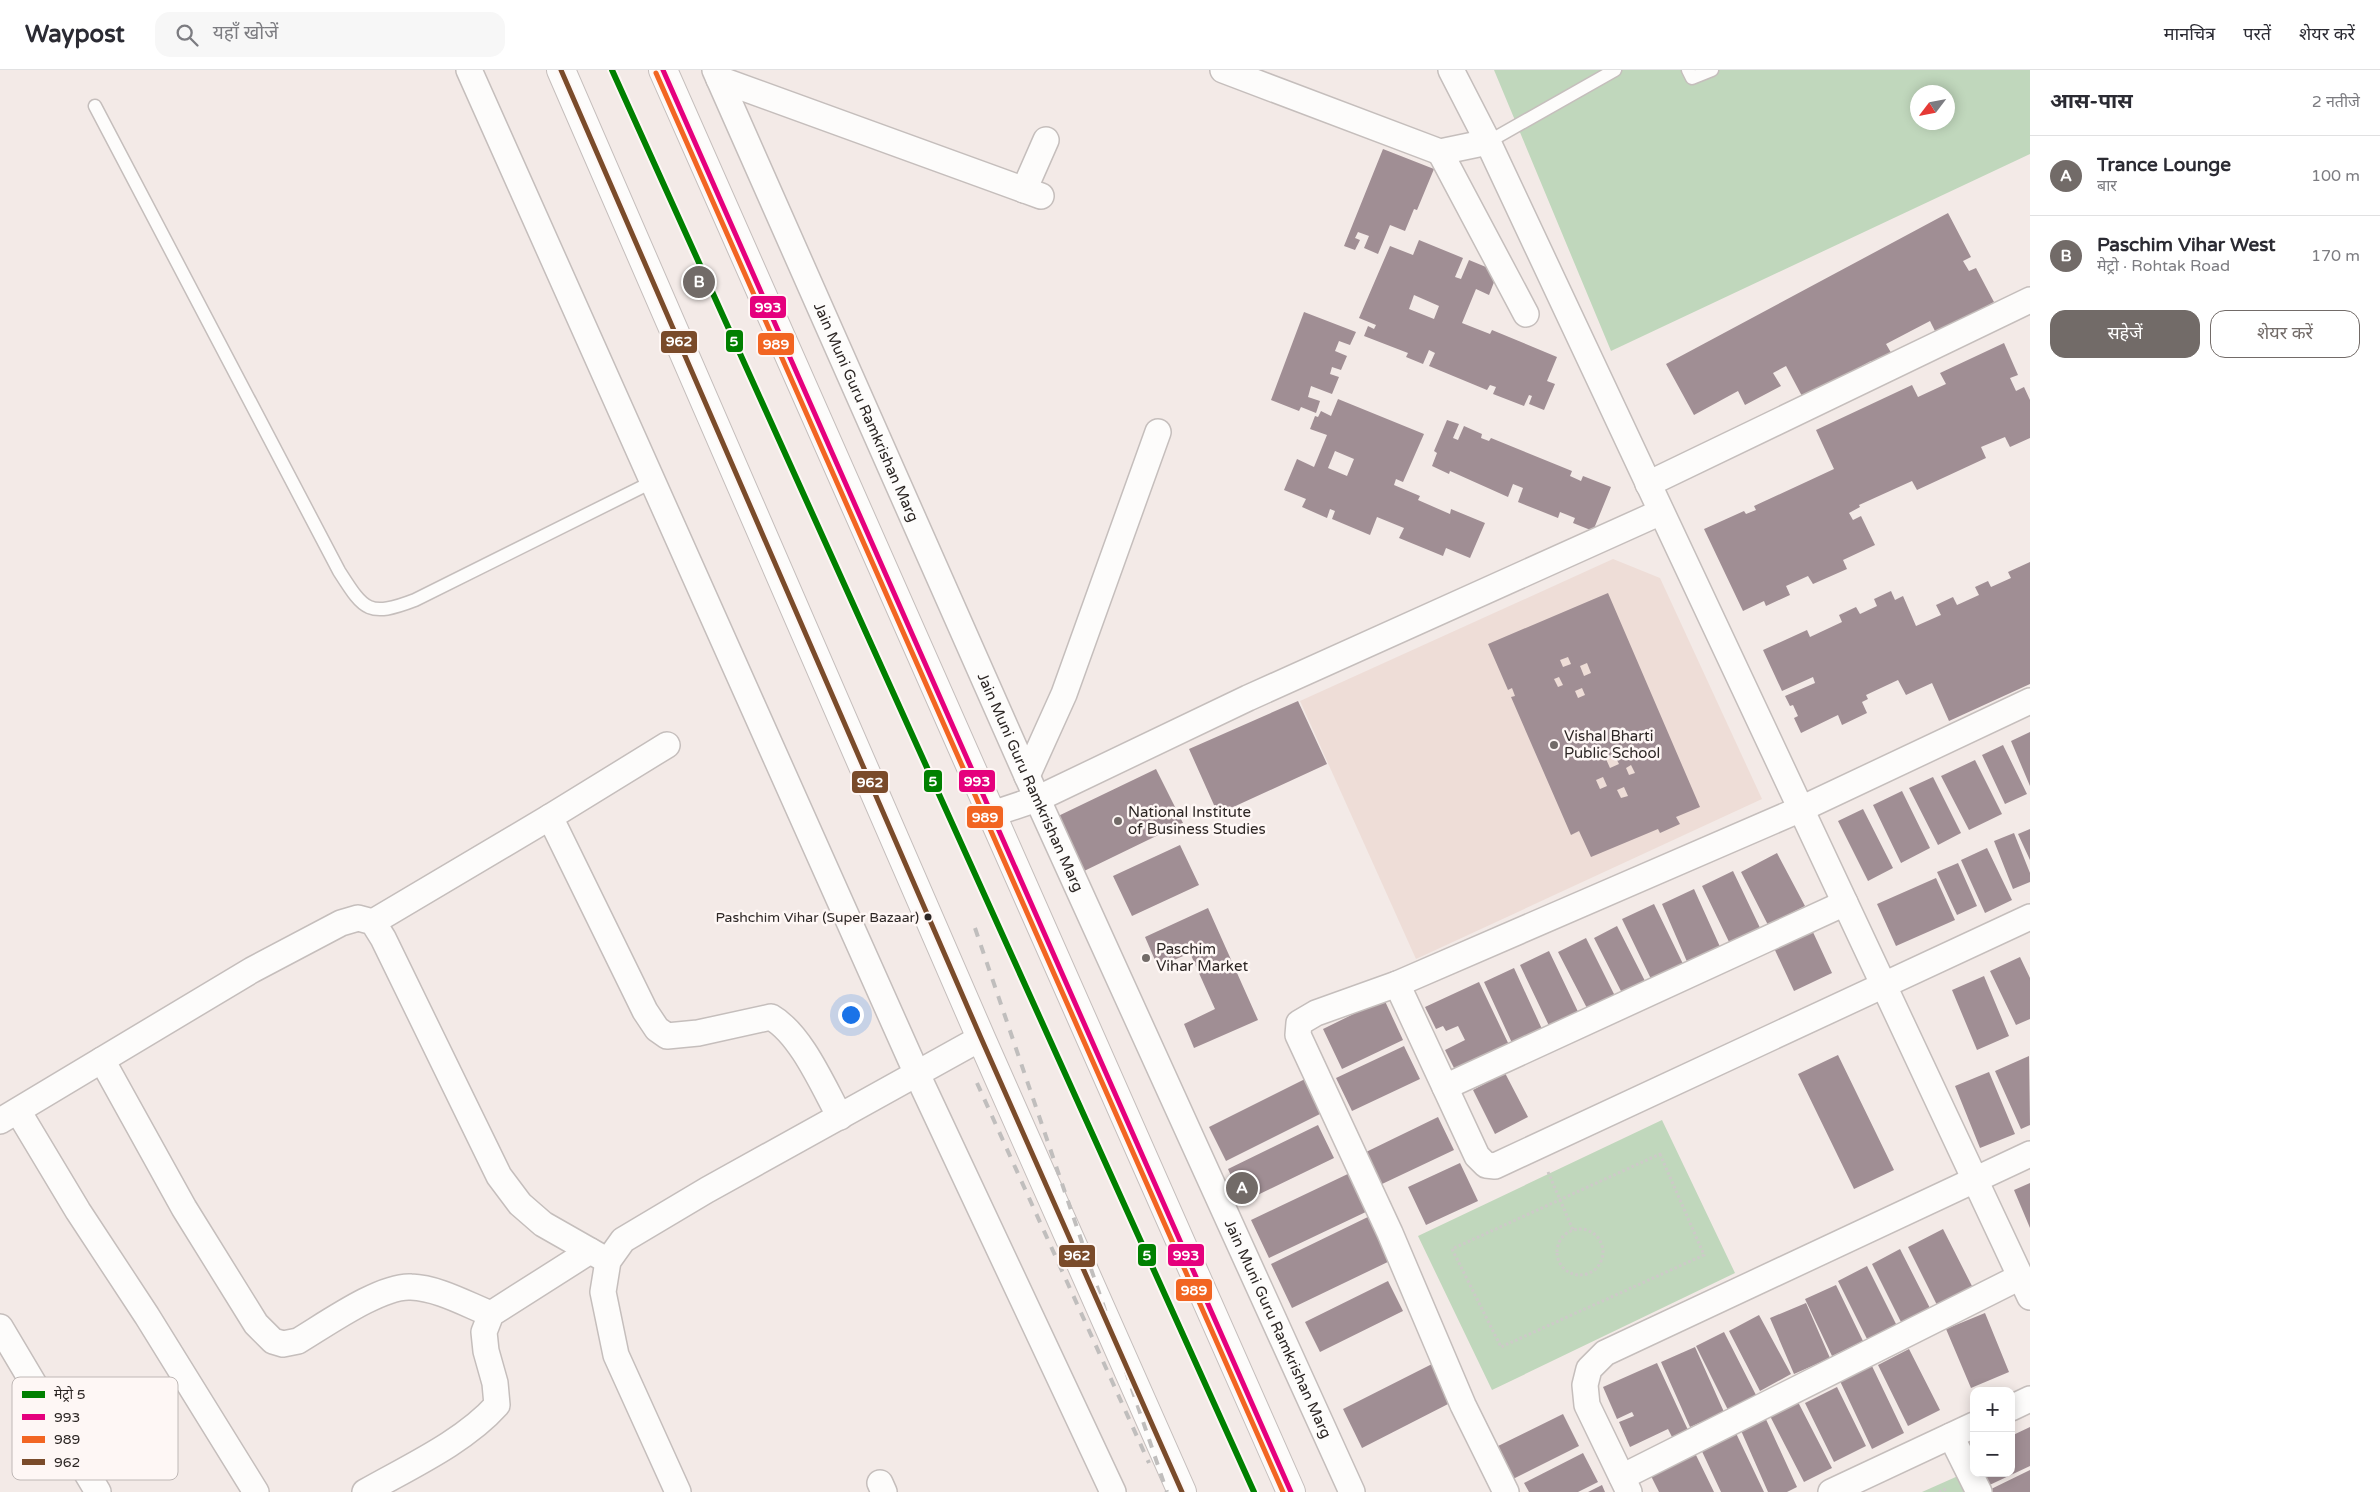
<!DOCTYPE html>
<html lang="hi">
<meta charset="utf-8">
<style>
body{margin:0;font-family:"Varela Round","Noto Sans Devanagari",sans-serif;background:#f7f7f7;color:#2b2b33}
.controls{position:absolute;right:15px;bottom:15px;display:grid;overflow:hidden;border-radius:10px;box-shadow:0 2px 12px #0003}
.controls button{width:45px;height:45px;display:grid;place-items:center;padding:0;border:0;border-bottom:1px solid #e1e1e2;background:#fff;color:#2b2b33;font:25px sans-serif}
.compass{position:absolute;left:1910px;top:15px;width:45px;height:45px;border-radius:50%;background:#fff;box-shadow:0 2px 12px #0003;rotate:238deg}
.you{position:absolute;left:850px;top:944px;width:18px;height:18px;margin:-12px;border:4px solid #fff;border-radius:50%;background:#1a73e8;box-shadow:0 0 0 8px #1a73e833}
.badge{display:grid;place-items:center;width:32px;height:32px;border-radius:50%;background:#726b68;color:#fff;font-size:16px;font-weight:700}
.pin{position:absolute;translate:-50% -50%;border:2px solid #fff;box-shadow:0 1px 5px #0006}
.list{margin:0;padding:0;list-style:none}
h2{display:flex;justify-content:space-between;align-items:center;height:65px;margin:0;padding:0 20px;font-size:21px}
h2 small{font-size:16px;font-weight:400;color:#7c7c81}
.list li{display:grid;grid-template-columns:32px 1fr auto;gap:15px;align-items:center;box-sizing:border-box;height:80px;padding:0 20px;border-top:1px solid #e1e1e2}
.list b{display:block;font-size:19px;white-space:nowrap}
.list p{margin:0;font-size:16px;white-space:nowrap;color:#7c7c81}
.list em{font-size:16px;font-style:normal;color:#7c7c81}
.actions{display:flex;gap:10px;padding:15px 20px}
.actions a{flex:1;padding:11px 0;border:1px solid #726b68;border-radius:15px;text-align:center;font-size:18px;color:#726b68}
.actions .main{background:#726b68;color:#fff}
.icon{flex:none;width:28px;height:28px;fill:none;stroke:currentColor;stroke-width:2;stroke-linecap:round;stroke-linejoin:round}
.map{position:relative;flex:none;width:2030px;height:1422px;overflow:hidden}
header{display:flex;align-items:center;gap:30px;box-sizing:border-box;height:70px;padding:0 25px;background:#fff;border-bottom:1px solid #e1e1e2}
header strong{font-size:24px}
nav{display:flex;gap:28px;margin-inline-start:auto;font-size:18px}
.search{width:350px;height:45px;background:#f7f7f7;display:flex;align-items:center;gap:12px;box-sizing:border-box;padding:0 18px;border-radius:15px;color:#7c7c81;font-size:19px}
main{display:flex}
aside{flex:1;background:#fff}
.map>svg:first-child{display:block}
</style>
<header>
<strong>Waypost</strong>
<div class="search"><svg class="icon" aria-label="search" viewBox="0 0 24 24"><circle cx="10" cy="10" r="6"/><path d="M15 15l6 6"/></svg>यहाँ खोजें</div>
<nav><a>मानचित्र</a><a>परतें</a><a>शेयर करें</a></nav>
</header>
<main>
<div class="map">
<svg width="2030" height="1422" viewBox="0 0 2030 1422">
<rect width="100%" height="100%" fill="#f3eae7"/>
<!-- built -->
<path fill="#eeddd7" d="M 1613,489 L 1660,508 L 1762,729 L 1416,889 L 1300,631 Z"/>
<!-- green -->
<path fill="#c0d7bc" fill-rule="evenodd" d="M 1494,0 L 2030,0 L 2030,84 L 1611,281 ZM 1918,22 L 1948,22 L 1948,52 L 1918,52 Z
M 1662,1050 L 1735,1203 L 1492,1320 L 1418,1166 Z
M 1958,1406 L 1965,1422 L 1922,1422 Z"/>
<!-- building -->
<path fill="#a08e94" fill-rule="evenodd" d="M 1383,79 L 1434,99 L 1417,140 L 1414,139 L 1405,161 L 1390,155 L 1378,184 L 1364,178 L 1369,166 L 1358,162 L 1355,168 L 1360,170 L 1355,180 L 1344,176 Z
M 1948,143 L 1971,187 L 1963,191 L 1969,201 L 1976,198 L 1994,232 L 1936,263 L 1930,251 L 1886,274 L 1893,286 L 1874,296 L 1871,291 L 1803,328 L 1786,296 L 1773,303 L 1781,316 L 1745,335 L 1738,321 L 1694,345 L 1666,294 Z
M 1419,170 L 1463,188 L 1455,207 L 1461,209 L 1469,190 L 1498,202 L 1489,225 L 1476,219 L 1462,253 L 1490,264 L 1492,260 L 1557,287 L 1547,311 L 1555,314 L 1544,340 L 1529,334 L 1532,326 L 1529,325 L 1524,336 L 1493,324 L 1496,317 L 1490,315 L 1487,320 L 1429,296 L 1435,283 L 1429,280 L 1423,294 L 1406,287 L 1408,283 L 1364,266 L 1368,256 L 1374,259 L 1376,255 L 1359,248 L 1390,176 L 1413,185 ZM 1414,225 L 1439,236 L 1434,249 L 1409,239 Z
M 1304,242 L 1356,262 L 1350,275 L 1339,271 L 1335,281 L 1347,286 L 1341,300 L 1332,297 L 1330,304 L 1339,307 L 1332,324 L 1311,316 L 1308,327 L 1320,331 L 1316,343 L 1301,337 L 1299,341 L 1271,330 Z
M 2004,273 L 2018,305 L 2010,308 L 2016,321 L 2024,317 L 2030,330 L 2030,368 L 2010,377 L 2005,367 L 1981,377 L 1986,388 L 1917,420 L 1912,411 L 1859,435 L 1860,437 L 1849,443 L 1853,450 L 1861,446 L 1875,475 L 1843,490 L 1847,499 L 1813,514 L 1808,506 L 1786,516 L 1790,525 L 1766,536 L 1764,531 L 1743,541 L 1704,459 L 1744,441 L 1746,444 L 1756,440 L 1754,436 L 1834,399 L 1816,360 L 1912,315 L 1918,327 L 1946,314 L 1940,303 Z
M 1338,329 L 1424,364 L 1403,412 L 1396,409 L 1394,415 L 1420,426 L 1418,430 L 1450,444 L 1451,439 L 1485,453 L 1470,488 L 1446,478 L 1443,486 L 1399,468 L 1404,458 L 1377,447 L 1370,465 L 1332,449 L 1335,441 L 1330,439 L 1327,448 L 1302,437 L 1306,429 L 1284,420 L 1297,389 L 1314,397 L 1327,365 L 1310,359 L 1315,346 L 1318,347 L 1321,341 L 1331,346 ZM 1335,381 L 1354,389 L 1347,406 L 1328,398 Z
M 1447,350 L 1459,354 L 1453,368 L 1458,370 L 1464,356 L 1482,364 L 1481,368 L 1489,371 L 1491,368 L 1572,401 L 1570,406 L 1581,411 L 1583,406 L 1611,417 L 1593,461 L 1573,453 L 1575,448 L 1560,442 L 1558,448 L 1518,432 L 1523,418 L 1513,414 L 1508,427 L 1450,401 L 1449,404 L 1432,396 L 1437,383 L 1434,381 Z
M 2030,492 L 2030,614 L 1949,651 L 1932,613 L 1906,625 L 1898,610 L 1866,625 L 1868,629 L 1862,632 L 1867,643 L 1842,655 L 1838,645 L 1801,663 L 1794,648 L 1798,646 L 1793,635 L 1790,636 L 1785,626 L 1815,613 L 1813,607 L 1782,621 L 1763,580 L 1807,560 L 1810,567 L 1842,552 L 1839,545 L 1856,537 L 1860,544 L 1877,536 L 1874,529 L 1891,521 L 1895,530 L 1903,526 L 1916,556 L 1941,545 L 1936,535 L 1953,527 L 1957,535 L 1979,525 L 1975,517 L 1988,511 L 1991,517 L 2011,508 L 2008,502 Z
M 1608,523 L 1700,737 L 1676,747 L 1680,754 L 1660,763 L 1658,759 L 1591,787 L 1579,761 L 1571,765 L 1511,627 L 1515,626 L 1512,618 L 1508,620 L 1488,574 ZM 1568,587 L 1571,594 L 1563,597 L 1560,590 ZM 1587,593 L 1591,603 L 1584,606 L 1580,596 ZM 1559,607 L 1563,615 L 1558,617 L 1554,609 ZM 1582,618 L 1585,625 L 1578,628 L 1575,621 ZM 1615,686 L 1619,694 L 1610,698 L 1606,689 ZM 1631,695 L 1635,703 L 1629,705 L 1626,698 ZM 1603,707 L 1607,716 L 1600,719 L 1596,710 ZM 1624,717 L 1628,726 L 1621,728 L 1617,720 Z
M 1298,631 L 1327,694 L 1218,744 L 1189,679 Z
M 2030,662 L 2030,716 L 2011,671 Z
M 2003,675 L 2027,724 L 2005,734 L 1982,685 Z
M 1975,690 L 2002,744 L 1969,760 L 1941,706 Z
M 1156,699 L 1183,753 L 1080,803 L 1054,748 Z
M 1933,707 L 1961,763 L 1938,775 L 1909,718 Z
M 1902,721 L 1930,778 L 1901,793 L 1873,735 Z
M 1863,739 L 1893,798 L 1868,811 L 1838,751 Z
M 2030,759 L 2030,790 L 2018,764 Z
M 2014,763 L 2030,803 L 2030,812 L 2013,819 L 1994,771 Z
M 1180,775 L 1199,815 L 1132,846 L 1113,806 Z
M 1987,778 L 2012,830 L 1985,843 L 1961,790 Z
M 1777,783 L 1805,836 L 1768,855 L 1741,802 Z
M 1958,793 L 1977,836 L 1957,845 L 1937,802 Z
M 1733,801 L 1762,862 L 1731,876 L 1702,816 Z
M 1936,808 L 1955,850 L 1896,876 L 1877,834 Z
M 1694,819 L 1721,879 L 1688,894 L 1662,834 Z
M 1654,834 L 1684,896 L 1652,911 L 1622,849 Z
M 1208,838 L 1258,950 L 1194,978 L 1184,954 L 1215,939 L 1190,883 L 1158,897 L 1145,867 Z
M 1617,856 L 1646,913 L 1623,925 L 1594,868 Z
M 1812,860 L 1832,903 L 1794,921 L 1774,878 Z
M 1586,868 L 1616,928 L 1589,942 L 1558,882 Z
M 1549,881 L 1581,948 L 1552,962 L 1520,895 Z
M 2020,887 L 2030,908 L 2030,949 L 2016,955 L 1990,901 Z
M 1514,898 L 1542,959 L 1512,973 L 1484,912 Z
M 1984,906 L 2009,966 L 1977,980 L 1952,920 Z
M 1479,912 L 1510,977 L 1456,1002 L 1445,980 L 1465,970 L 1458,956 L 1446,961 L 1443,956 L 1436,959 L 1425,937 Z
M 1384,929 L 1403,970 L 1342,999 L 1323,959 Z
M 1404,976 L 1420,1009 L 1352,1041 L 1336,1008 Z
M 1838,985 L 1894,1100 L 1854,1119 L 1798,1004 Z
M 2029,986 L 2030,1055 L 2021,1059 L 1995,1001 Z
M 1989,1002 L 2015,1064 L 1980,1078 L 1955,1016 Z
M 1505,1003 L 1528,1047 L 1495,1064 L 1473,1020 Z
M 1305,1009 L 1322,1043 L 1226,1091 L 1209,1057 Z
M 1438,1047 L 1454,1080 L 1382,1114 L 1366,1082 Z
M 1318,1055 L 1334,1088 L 1243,1132 L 1228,1099 Z
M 1460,1093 L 1478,1131 L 1426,1155 L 1408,1117 Z
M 1352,1102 L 1370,1140 L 1269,1188 L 1251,1150 Z
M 2030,1113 L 2030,1158 L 2014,1120 Z
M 1372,1145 L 1394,1189 L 1292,1238 L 1271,1194 Z
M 1943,1159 L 1973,1218 L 1938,1237 L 1908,1177 Z
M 1900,1179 L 1933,1244 L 1904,1258 L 1872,1194 Z
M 1867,1196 L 1899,1260 L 1870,1275 L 1838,1211 Z
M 1388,1211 L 1403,1241 L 1320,1282 L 1305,1252 Z
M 1836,1215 L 1863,1271 L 1832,1286 L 1805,1229 Z
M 1806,1233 L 1830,1288 L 1794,1304 L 1770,1248 Z
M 1985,1243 L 2009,1302 L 1971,1318 L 1946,1259 Z
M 1759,1245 L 1791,1304 L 1760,1321 L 1729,1261 Z
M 1724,1262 L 1757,1327 L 1729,1342 L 1696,1276 Z
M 1695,1277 L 1724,1342 L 1690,1357 L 1661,1292 Z
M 1909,1279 L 1940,1340 L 1908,1356 L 1878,1295 Z
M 1657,1293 L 1688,1360 L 1672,1367 L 1668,1359 L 1630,1377 L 1619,1352 L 1634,1346 L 1632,1342 L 1617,1349 L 1603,1317 Z
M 1432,1294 L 1452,1332 L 1362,1378 L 1343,1339 Z
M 1871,1294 L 1904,1363 L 1872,1379 L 1839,1309 Z
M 1837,1317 L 1866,1376 L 1834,1392 L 1805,1333 Z
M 1798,1332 L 1832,1398 L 1804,1412 L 1770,1346 Z
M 1563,1344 L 1579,1376 L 1513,1409 L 1496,1377 Z
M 1764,1345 L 1797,1417 L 1787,1422 L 1768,1422 L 1739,1356 Z
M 2030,1357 L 2030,1396 L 1981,1419 L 1974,1403 L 2011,1403 L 2011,1366 Z
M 1734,1359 L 1764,1422 L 1721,1422 L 1699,1375 Z
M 1583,1383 L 1598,1412 L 1578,1422 L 1529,1422 L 1524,1413 Z
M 1695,1383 L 1714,1422 L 1659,1422 L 1650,1404 Z
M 2030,1400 L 2030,1422 L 1985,1422 Z
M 1602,1415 L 1605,1422 L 1588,1422 Z"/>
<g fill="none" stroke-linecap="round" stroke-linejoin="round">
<defs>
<path id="service" d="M 1688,0 L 1692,8 L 1712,0
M 95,36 L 339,501 C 364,540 368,548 415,530 L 652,412
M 1488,72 L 1615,0"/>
<g id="minor">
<path d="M 469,0 L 917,1004 L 1113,1422"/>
<path id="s1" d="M 715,0 L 1027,706 L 1352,1422"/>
<path d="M 1223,0 L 1440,82 L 1488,72"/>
<path d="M 1451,0 L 1488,72 L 2030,1227"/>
<path d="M 719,9 L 1041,126"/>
<path d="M 1440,82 L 1526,244"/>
<path d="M 1024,120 L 1046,70"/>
<path d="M 1648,414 L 2030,230"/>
<path d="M 2030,631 L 1801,739 L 1397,914 L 1477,1086 L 1486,1095 L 1495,1096 L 2030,847"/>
<path d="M 1027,706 L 1064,624 L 1158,362"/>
<path d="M 992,744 L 1037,729 L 1248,628 L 1661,442"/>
<path d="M 550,747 L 645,941 L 657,959 L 667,966 L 698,963 L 771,947 C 801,964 823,1016 840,1047"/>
<path d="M 373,852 L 550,747 L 667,675"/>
<path d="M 1397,914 L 1316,943 L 1299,953 L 1298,965 L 1390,1163 L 1463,1335 L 1506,1422"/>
<path d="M 102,990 L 184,1138 L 256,1254 L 273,1271 L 283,1274 L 298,1271 C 325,1255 381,1215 411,1217 C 438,1218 466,1234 491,1244"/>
<path d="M 1445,1017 L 1845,833"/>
<path d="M 18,1041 L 78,1141 L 147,1246 L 256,1422"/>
<path d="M 0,1051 L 252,900 L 341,853 L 358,848 L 373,852 L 383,868 L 499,1106 L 520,1134 L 543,1154 L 608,1191"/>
<path d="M 0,1257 L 98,1422"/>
<path d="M 2011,1338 L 2030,1329"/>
<path d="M 1951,1366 L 1979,1422"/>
<path d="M 1622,1407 L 2020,1207"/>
<path d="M 880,1413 L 884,1422"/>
<path d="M 365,1422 C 409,1397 464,1372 497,1335 L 495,1313 L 486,1281 L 484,1262 L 491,1244 L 590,1181"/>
<path d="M 678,1422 L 616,1285 L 603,1222 L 608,1191 L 623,1170 L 707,1120 L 981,968"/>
<path d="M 1629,1422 L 1587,1335 L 1585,1315 L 1589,1299 L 1605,1283 L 2030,1084"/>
<path d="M 1831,1422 L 1974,1355"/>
</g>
<path id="primary" d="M 561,0 L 981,968 L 1182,1422
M 663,0 L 1291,1422"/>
</defs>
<!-- service casing -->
<use href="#service" stroke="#c5bebc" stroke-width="15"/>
<!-- minor casing -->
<use href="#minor" stroke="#c5bebc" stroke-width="28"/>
<!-- primary casing -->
<use href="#primary" stroke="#c5bebc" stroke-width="30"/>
<!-- path -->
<path stroke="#cdcac8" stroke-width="3" stroke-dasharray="2.5 2.5" stroke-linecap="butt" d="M 1660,1084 L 1704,1185 L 1501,1277 L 1452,1179 Z
M 1548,1102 L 1573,1160
M1557 1182a23 23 0 1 1 46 0a23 23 0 1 1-46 0Z
M 1939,1422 L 1948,1418"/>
<!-- service -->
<use href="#service" stroke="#fdfcfb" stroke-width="12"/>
<!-- minor -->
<use href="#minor" stroke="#fdfcfb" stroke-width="25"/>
<!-- primary -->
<use href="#primary" stroke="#fdfcfb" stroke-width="28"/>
<!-- rail -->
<path stroke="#c0bebd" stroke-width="4" stroke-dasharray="9 9" stroke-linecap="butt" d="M 975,858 L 1167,1422
M 977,1013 L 1149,1393"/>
<defs>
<path id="bus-1" d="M 663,0 L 1291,1422"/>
<path id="bus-2" d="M 656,3 L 1283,1422"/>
<path id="bus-3" d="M 561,0 L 981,968 L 1182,1422"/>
</defs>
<!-- bus-1 casing -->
<use href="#bus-1" stroke="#fef7f5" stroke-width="9"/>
<!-- bus-2 casing -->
<use href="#bus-2" stroke="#fef7f5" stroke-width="9"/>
<!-- bus-3 casing -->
<use href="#bus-3" stroke="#fef7f5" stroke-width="9"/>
<!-- bus-1 -->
<use href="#bus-1" stroke="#e5007d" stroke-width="5"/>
<!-- bus-2 -->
<use href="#bus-2" stroke="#f26522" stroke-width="5"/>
<!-- bus-3 -->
<use href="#bus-3" stroke="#7a4b2a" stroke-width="5"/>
<defs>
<path id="metro-1" d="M 612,0 L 1254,1422"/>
</defs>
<!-- metro-1 casing -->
<use href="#metro-1" stroke="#fef7f5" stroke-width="10"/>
<!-- metro-1 -->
<use href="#metro-1" stroke="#008000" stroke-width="6"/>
</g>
<!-- markers -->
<g fill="#726b68" stroke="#fef7f5" stroke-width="2">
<circle cx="1554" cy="675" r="5"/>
<circle cx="1118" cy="751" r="5"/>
<circle cx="1146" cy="888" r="5"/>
</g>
<circle fill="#2c2624" stroke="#fef7f5" stroke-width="2" cx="928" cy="847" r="4.5"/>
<g text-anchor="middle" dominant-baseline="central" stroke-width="5" stroke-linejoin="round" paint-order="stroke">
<!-- bus labels -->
<g font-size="14" fill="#2c2624" stroke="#fef7f5" text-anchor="end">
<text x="919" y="847">Pashchim Vihar (Super Bazaar)</text>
</g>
<!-- street labels -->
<g font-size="15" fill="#2c2624" stroke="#fef7f5">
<text stroke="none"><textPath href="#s1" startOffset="374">Jain Muni Guru Ramkrishan Marg</textPath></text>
<text stroke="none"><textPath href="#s1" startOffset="779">Jain Muni Guru Ramkrishan Marg</textPath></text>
<text stroke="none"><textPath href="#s1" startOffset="1379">Jain Muni Guru Ramkrishan Marg</textPath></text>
</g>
<!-- poi labels -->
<g font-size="15" fill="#2c2624" stroke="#fef7f5" text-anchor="start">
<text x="1564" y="666">Vishal Bharti<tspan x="1564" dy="17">Public School</tspan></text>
<text x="1128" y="742">National Institute<tspan x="1128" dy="17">of Business Studies</tspan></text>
<text x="1156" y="879">Paschim<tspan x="1156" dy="17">Vihar Market</tspan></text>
</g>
</g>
<!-- legend -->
<rect x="12" y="1307" width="166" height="103" rx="8" fill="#fef7f5" stroke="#bfb8b6" stroke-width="1"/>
<rect x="22" y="1321" width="23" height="7" fill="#008000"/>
<rect x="22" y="1344" width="23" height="6" fill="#e5007d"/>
<rect x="22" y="1366" width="23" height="7" fill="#f26522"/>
<rect x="22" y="1389" width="23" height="6" fill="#7a4b2a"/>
<g font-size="14" fill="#2c2624">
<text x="54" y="1329">मेट्रो 5</text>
<text x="54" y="1352">993</text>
<text x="54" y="1374">989</text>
<text x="54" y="1397">962</text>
</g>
<g stroke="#fef7f5" stroke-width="2">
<rect x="749" y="225" width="38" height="24" rx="5" fill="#e5007d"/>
<rect x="725" y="259" width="19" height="24" rx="5" fill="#008000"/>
<rect x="660" y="260" width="38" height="24" rx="5" fill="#7a4b2a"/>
<rect x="757" y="262" width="38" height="24" rx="5" fill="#f26522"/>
<rect x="923" y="699" width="20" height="24" rx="5" fill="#008000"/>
<rect x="958" y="699" width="38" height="24" rx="5" fill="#e5007d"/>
<rect x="851" y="700" width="38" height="24" rx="5" fill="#7a4b2a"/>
<rect x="966" y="735" width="38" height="24" rx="5" fill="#f26522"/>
<rect x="1167" y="1173" width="38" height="24" rx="5" fill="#e5007d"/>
<rect x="1137" y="1173" width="20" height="24" rx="5" fill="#008000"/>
<rect x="1058" y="1174" width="38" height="24" rx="5" fill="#7a4b2a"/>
<rect x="1175" y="1208" width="38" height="24" rx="5" fill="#f26522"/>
</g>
<g font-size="14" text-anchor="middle" font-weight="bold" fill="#fff">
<text x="768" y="242">993</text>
<text x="734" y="276">5</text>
<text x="679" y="276">962</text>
<text x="776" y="279">989</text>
<text x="933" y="716">5</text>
<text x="977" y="716">993</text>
<text x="870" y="717">962</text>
<text x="985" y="752">989</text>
<text x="1186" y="1190">993</text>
<text x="1147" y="1190">5</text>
<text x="1077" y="1190">962</text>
<text x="1194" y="1225">989</text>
</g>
</svg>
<div class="controls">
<button>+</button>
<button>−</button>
</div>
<svg class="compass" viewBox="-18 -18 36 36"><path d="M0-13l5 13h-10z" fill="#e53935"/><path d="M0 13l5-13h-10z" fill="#7c7c81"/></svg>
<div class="you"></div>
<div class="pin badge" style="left:1242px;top:1118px">A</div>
<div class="pin badge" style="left:699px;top:212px">B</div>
</div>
<aside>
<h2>आस-पास<small>2 नतीजे</small></h2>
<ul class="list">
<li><span class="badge">A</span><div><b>Trance Lounge</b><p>बार</p></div><em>100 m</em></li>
<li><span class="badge">B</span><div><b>Paschim Vihar West</b><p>मेट्रो · Rohtak Road</p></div><em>170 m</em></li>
</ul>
<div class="actions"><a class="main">सहेजें</a><a>शेयर करें</a></div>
</aside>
</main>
